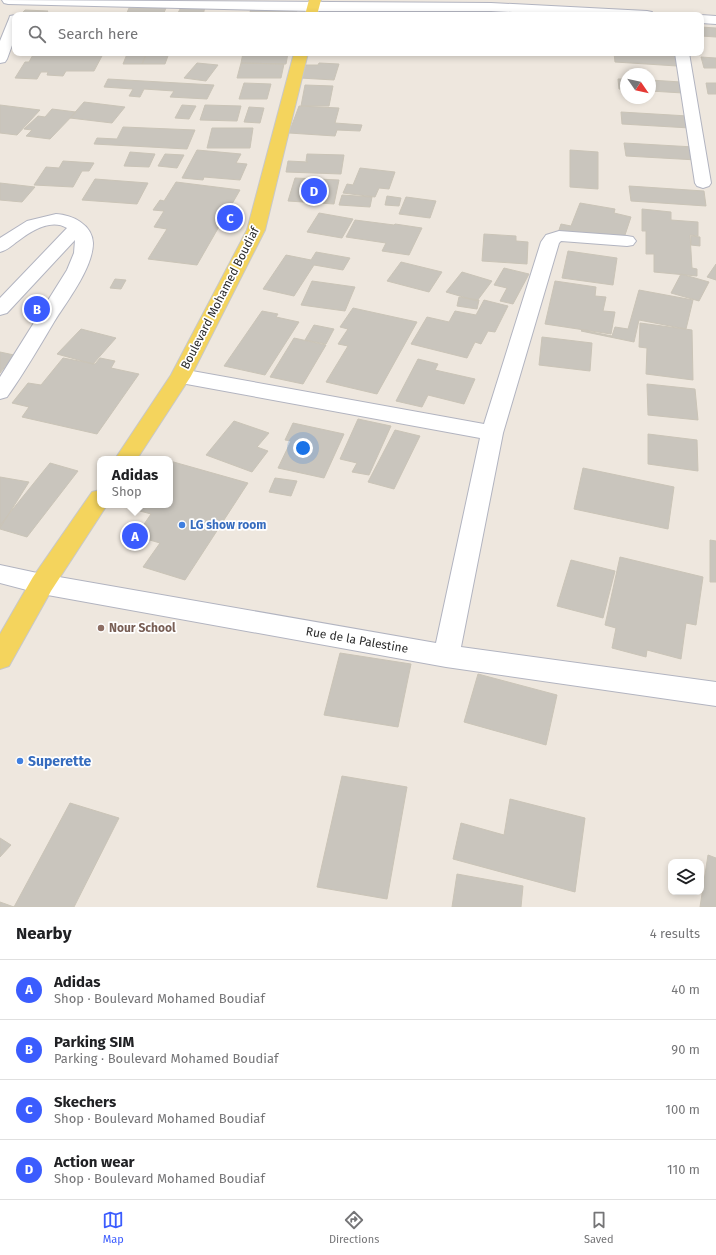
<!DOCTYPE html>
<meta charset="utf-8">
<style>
body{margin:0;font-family:"Fira Sans",sans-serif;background:#f2f2f2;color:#202124}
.controls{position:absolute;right:12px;bottom:12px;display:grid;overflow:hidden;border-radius:8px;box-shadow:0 2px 6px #0003}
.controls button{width:36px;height:36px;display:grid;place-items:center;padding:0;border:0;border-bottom:1px solid #e0e0e0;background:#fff;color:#202124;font:20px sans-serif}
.compass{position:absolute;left:620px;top:68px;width:36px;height:36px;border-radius:50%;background:#fff;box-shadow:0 2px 6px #0003;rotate:124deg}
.you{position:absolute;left:303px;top:448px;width:14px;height:14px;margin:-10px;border:3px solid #fff;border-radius:50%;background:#1a73e8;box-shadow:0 0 0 6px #1a73e833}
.badge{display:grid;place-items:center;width:26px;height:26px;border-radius:50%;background:#3b5cfe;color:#fff;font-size:13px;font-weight:700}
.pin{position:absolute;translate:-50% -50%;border:2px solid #fff;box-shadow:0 1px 4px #0006}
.popup{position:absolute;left:97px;top:456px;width:76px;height:52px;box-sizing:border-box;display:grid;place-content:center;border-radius:8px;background:#fff;filter:drop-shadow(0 1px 3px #0005);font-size:13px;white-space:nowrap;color:#757577}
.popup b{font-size:15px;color:#202124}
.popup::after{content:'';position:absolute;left:50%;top:100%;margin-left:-8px;border:8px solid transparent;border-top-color:#fff}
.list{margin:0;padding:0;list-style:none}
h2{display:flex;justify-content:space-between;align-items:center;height:52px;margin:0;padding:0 16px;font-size:17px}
h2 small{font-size:13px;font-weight:400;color:#757577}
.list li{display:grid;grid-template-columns:26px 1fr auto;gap:12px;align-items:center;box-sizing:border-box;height:60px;padding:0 16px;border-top:1px solid #e0e0e0}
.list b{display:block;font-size:15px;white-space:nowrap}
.list p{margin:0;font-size:13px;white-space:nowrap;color:#757577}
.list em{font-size:13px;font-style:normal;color:#757577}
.icon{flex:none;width:22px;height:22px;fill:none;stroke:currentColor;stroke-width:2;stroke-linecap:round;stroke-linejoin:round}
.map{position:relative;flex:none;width:716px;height:907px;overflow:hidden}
.search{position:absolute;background:#fff;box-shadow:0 2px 6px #0003;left:12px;right:12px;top:12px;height:44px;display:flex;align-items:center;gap:10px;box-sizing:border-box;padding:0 14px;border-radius:8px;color:#757577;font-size:15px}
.sheet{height:292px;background:#fff}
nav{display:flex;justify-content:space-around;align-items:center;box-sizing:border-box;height:56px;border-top:1px solid #e0e0e0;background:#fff;font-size:11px;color:#757577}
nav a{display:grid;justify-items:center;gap:2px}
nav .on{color:#3b5cfe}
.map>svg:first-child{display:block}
</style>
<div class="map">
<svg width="716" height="907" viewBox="0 0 716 907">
<rect width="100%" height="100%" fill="#eee7de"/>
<!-- building -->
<path fill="#c9c5bd" stroke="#cac4b7" d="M 181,7 L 205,7 L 203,15 L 177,15 Z
M 129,8 L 166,8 L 163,15 L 126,15 Z
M 251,9 L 297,10 L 296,15 L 249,15 Z
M 25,10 L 48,11 L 45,15 L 20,15 Z
M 701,27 L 716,28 L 716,37 L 701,36 Z
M 34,53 L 103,54 L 94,71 L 66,71 L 63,76 L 47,75 L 48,72 L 41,72 L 37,79 L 15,78 L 25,62 L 29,62 Z
M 147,53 L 169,53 L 165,64 L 142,64 Z
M 202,53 L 232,53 L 231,55 L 201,55 Z
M 243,53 L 288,53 L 286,64 L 241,63 Z
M 614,53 L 676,56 L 677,66 L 615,62 Z
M 127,54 L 146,54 L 142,64 L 123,64 Z
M 701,57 L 716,58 L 716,68 L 704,68 Z
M 197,63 L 218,65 L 206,81 L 184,78 Z
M 241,63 L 284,64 L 281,78 L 237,78 Z
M 319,63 L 339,64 L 334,80 L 300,78 L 305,65 L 318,65 Z
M 108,79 L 214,85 L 207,99 L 170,97 L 174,91 L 144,89 L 140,97 L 129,96 L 133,89 L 104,87 Z
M 618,79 L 626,79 L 626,90 L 619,89 Z
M 650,80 L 681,82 L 683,93 L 650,91 Z
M 244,83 L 271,84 L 267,99 L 239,99 Z
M 706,83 L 716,83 L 716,94 L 708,94 Z
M 305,85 L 333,86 L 329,106 L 301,106 Z
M 84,102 L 125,107 L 112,123 L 70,118 Z
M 0,105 L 40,110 L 17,135 L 0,133 Z
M 182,105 L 196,106 L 189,119 L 175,118 Z
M 205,105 L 241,106 L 237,121 L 200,120 Z
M 299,106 L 339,108 L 335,123 L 362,125 L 360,131 L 337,130 L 335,136 L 289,133 Z
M 249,107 L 264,108 L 260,123 L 244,122 Z
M 52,109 L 76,112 L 50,139 L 26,136 L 32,130 L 24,129 L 38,116 L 45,117 Z
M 621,112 L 688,116 L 690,128 L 622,124 Z
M 123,127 L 195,130 L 187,149 L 94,144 L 97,138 L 117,139 Z
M 212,128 L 253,128 L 250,148 L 207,148 Z
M 624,143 L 694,147 L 697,160 L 626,156 Z
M 197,150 L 241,154 L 236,163 L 247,164 L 240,180 L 204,177 L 203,180 L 182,178 Z
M 570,150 L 598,152 L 598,189 L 570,187 Z
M 130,152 L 155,154 L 149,167 L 124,166 Z
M 165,154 L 184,155 L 177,168 L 158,166 Z
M 307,154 L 344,155 L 341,174 L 286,172 L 288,161 L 308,162 L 306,161 Z
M 63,161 L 94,163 L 89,171 L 82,171 L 73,187 L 34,185 L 46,167 L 59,168 Z
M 360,168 L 395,172 L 389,189 L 379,188 L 375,197 L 343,193 L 347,184 L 353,185 Z
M 295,178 L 339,180 L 334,204 L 288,201 Z
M 95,179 L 148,183 L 137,204 L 82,200 Z
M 176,182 L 240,190 L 197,265 L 148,259 L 167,229 L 154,227 L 164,211 L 153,210 L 160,200 L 164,201 Z
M 0,183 L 35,187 L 22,202 L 0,200 Z
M 629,186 L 704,191 L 706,206 L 631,201 Z
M 342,195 L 372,197 L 370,207 L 339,205 Z
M 387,196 L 401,198 L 399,206 L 385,205 Z
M 406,197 L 436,201 L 430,218 L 399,214 Z
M 580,203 L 615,209 L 614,213 L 631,217 L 623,241 L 570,232 L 568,238 L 557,236 L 561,224 L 571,226 Z
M 642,209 L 671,212 L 671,220 L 698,222 L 698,236 L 690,235 L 692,268 L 697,269 L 697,276 L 654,272 L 654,254 L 646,254 L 646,231 L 642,231 Z
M 319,213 L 353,219 L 342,238 L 307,232 Z
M 355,220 L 394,225 L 395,224 L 422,228 L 409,255 L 382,251 L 386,243 L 346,237 Z
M 484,234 L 516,236 L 516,241 L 528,242 L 527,264 L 482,261 Z
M 691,236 L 700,237 L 700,246 L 691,245 Z
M 568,251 L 617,258 L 613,285 L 562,278 Z
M 316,252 L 350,258 L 343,270 L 314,265 L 294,296 L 263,289 L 286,255 L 311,260 Z
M 401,262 L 442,272 L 429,292 L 387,281 Z
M 716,264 L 716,280 L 707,277 Z
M 504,268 L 529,274 L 513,304 L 500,301 L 507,288 L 494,285 Z
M 462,272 L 492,281 L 477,301 L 446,292 Z
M 681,274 L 709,282 L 699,301 L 671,293 Z
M 115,279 L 126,280 L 121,289 L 110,288 Z
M 312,281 L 355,287 L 345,311 L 301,305 Z
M 555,281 L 596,287 L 595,296 L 606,297 L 603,311 L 615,312 L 611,334 L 545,324 Z
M 639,290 L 693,300 L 686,329 L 639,320 L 634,342 L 581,331 L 582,330 L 612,336 L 615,327 L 628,329 Z
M 459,297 L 479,300 L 477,309 L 457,306 Z
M 484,300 L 508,306 L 495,332 L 488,331 L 481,344 L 475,342 L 467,358 L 411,344 L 427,317 L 449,322 L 455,311 L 476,315 Z
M 353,308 L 417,322 L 377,394 L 326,382 L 348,346 L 338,344 L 348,329 L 340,327 Z
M 262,311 L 278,314 L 276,317 L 299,322 L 265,375 L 224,366 Z
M 640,323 L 692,330 L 693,380 L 646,374 L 647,348 L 639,347 Z
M 314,325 L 334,329 L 326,344 L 305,340 Z
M 81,329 L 116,338 L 93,364 L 57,354 Z
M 542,337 L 592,343 L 590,371 L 539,365 Z
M 294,338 L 326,345 L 303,384 L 270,377 Z
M 0,352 L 14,355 L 0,373 Z
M 63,358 L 95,364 L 100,358 L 115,361 L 111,368 L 139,374 L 97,434 L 22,417 L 29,407 L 12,403 L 28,383 L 41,385 Z
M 418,359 L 438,364 L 435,370 L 475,379 L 464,404 L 428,395 L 422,407 L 396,401 Z
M 647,384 L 695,389 L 698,420 L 648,415 Z
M 358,419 L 391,426 L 369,475 L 352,472 L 357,463 L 340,459 Z
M 234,421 L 269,433 L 257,447 L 268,451 L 252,472 L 206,455 Z
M 293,423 L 344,434 L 324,478 L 278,468 L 291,441 L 285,440 Z
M 395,430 L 420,436 L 394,489 L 368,482 Z
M 648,434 L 697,440 L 698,471 L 648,464 Z
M 170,461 L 248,483 L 185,580 L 143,567 L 160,543 L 136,536 L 151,514 L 129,508 L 130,505 L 170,505 Z
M 50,463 L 78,471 L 27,537 L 0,529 L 0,525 Z
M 583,468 L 674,487 L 668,529 L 574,509 Z
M 0,477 L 29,482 L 0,528 Z
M 275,478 L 297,481 L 291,496 L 269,492 Z
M 710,540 L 716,541 L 716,582 L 710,582 Z
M 620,557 L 703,577 L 696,625 L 686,623 L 681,659 L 647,650 L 646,657 L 612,648 L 616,628 L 605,625 Z
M 571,560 L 615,571 L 603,618 L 557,606 Z
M 340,653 L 411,664 L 398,727 L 324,715 Z
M 478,674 L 557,695 L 546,745 L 464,722 Z
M 342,776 L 407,787 L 387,899 L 317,887 Z
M 510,799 L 585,818 L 575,892 L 453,859 L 461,823 L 504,835 Z
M 70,803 L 119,818 L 74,907 L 0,907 L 0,902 L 14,907 Z
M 0,838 L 11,845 L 0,857 Z
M 708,855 L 716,858 L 716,907 L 700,907 Z
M 457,874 L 523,886 L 521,907 L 452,907 Z"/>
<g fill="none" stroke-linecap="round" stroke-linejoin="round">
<defs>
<path id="minor" d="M 2,0 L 491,3 L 647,11 L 652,12 L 653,15 L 573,15 L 491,11 L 313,11 L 8,4 L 4,3 Z
M 15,15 L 15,37 L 7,59 L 5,62 L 0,63 L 0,41 L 9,19 L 10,16 Z
M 701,15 L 716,16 L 716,24 L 701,23 Z
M 675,53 L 689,53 L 711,183 L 709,186 L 703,188 L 697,186 L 695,183 Z
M 56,214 C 72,215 92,224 93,243 C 93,268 67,301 54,322 C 39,347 24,373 7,397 L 0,399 L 0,377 L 67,270 L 74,253 L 75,240 L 7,313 L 0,315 L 0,298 L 67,228 C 51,218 31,231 18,241 C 12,245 8,250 0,252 L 0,238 L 27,221 Z
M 559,231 L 627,236 L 633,237 L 636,241 L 633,245 L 627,246 L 561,241 L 559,243 L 503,433 L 461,647 L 716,682 L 716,706 L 446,667 L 42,594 L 0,583 L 0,565 L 42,574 L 436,643 L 480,438 L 181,383 L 174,381 L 171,376 L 174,371 L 181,369 L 484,424 L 541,242 L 546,235 Z"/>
<path id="major" d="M 309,0 L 321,0 L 317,15 L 305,15 Z
M 294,53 L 308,53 L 265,230 L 191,376 L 137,459 L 115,459 L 171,375 L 247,230 Z
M 100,490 L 100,505 L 107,505 L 51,591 L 9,666 L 0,669 L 0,634 L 33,577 L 92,492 Z"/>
</defs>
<!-- minor casing -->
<use href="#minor" stroke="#b2b4c0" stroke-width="2"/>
<!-- major casing -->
<use href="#major" stroke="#c8c8c8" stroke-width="2"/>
<!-- minor -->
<use href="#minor" fill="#fff" fill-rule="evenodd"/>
<!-- major -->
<use href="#major" fill="#f4d45d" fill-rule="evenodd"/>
</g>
<!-- markers -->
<g fill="#3f7fe0" stroke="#fff" stroke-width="1.5">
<circle cx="182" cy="525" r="4"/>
<circle cx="20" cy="761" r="4"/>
</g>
<circle fill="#8d6e63" stroke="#fff" stroke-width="1.5" cx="101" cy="628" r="4"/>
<g text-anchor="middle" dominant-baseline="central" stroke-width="3.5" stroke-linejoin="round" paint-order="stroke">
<!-- street labels -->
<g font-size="12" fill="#2c2c2c" stroke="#fff">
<text transform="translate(220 298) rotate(-63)">Boulevard Mohamed Boudiaf</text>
<text transform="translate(357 640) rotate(10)">Rue de la Palestine</text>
</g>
<!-- shop labels -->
<g font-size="12" font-weight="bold" fill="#366cbe" stroke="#fff" text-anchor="start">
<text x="190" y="525">LG show room</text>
</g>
<!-- education labels -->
<g font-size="12" font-weight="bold" fill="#785e54" stroke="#fff" text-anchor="start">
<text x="109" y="628">Nour School</text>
</g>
<!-- near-shop labels -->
<g font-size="14" font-weight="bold" fill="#366cbe" stroke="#fff" text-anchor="start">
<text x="28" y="761">Superette</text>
</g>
</g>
</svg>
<div class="controls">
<button><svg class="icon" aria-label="layers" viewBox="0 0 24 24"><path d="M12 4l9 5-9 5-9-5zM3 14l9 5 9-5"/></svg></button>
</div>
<svg class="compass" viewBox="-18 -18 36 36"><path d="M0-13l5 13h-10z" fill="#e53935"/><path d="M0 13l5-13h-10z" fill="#757577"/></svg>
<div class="you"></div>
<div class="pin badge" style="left:135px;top:536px">A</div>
<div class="popup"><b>Adidas</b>Shop</div>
<div class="pin badge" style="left:37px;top:309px">B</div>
<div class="pin badge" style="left:230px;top:218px">C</div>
<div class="pin badge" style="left:314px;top:191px">D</div>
<div class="search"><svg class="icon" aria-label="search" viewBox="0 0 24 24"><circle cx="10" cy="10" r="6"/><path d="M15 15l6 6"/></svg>Search here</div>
</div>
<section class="sheet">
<h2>Nearby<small>4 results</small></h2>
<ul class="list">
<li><span class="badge">A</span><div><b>Adidas</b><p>Shop · Boulevard Mohamed Boudiaf</p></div><em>40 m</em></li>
<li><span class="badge">B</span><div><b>Parking SIM</b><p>Parking · Boulevard Mohamed Boudiaf</p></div><em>90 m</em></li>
<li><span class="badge">C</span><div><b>Skechers</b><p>Shop · Boulevard Mohamed Boudiaf</p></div><em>100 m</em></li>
<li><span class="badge">D</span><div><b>Action wear</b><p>Shop · Boulevard Mohamed Boudiaf</p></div><em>110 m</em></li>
</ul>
</section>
<nav>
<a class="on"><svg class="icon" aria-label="map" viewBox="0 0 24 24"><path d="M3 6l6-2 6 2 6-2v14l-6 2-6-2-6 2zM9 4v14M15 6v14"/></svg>Map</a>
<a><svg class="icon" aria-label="directions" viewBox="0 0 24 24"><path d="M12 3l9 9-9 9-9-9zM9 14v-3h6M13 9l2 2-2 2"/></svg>Directions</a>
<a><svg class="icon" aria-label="saved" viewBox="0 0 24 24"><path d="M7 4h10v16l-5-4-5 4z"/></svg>Saved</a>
</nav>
